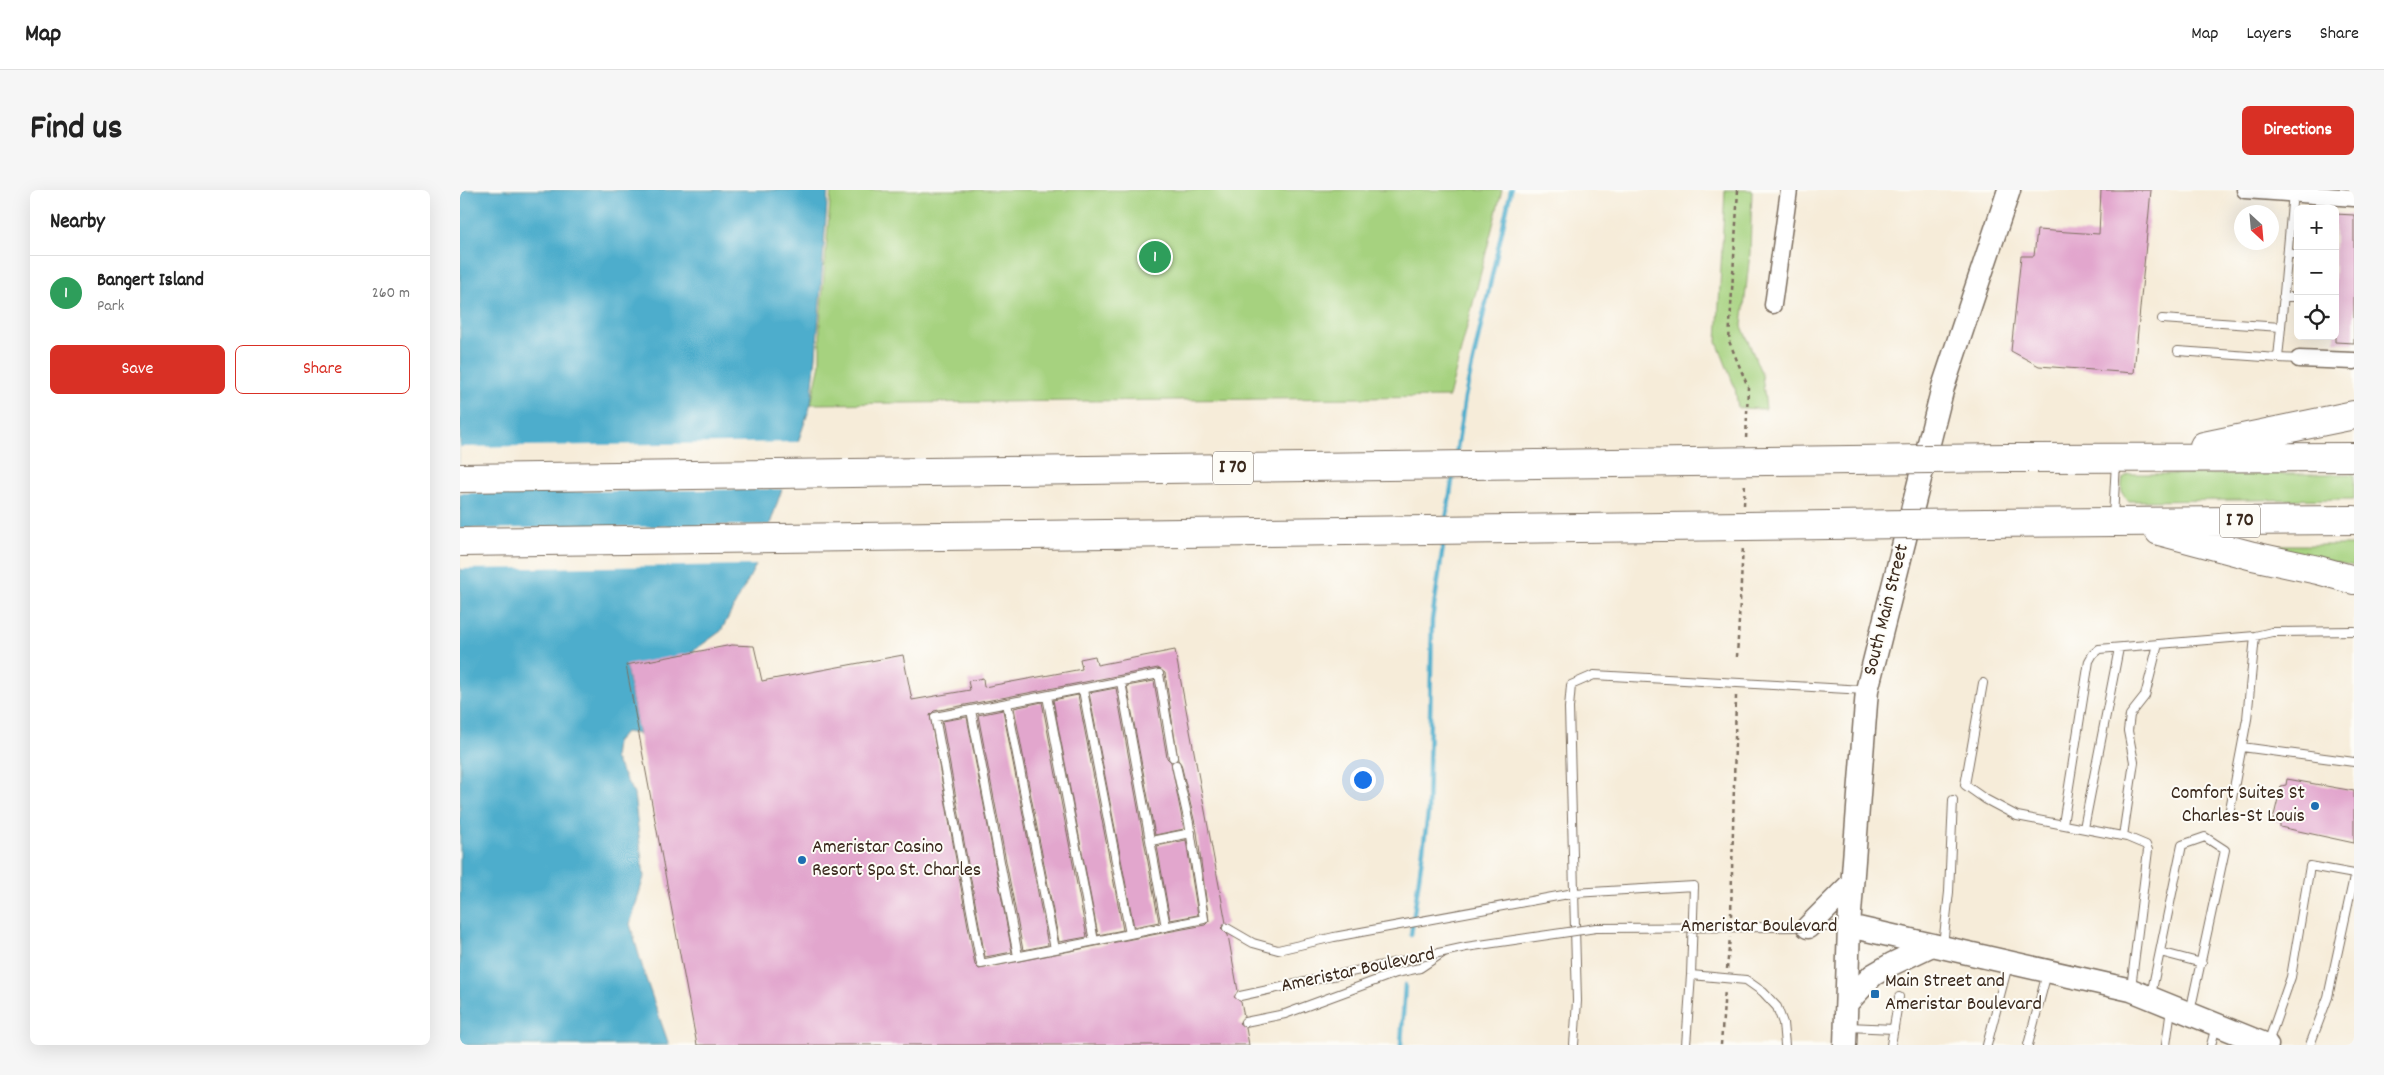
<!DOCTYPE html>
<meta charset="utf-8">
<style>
body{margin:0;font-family:Dekko,sans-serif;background:#f6f6f6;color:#222}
.controls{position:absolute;right:15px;top:15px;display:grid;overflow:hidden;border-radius:8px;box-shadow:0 5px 20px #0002}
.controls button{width:45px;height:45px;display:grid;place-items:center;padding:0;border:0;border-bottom:1px solid #e0e0e0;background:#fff;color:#222;font:25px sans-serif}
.compass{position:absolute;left:1774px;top:15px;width:45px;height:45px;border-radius:50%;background:#fff;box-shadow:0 5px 20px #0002;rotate:154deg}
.you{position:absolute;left:902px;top:589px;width:18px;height:18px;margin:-12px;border:4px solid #fff;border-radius:50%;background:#1a73e8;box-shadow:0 0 0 8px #1a73e833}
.badge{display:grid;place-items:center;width:32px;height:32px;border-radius:50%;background:#d93025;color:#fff;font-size:16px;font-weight:700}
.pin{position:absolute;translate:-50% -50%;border:2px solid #fff;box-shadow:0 1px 5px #0006}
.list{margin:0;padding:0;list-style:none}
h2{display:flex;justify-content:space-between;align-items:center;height:65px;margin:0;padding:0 20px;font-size:21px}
h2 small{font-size:16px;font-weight:400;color:#767676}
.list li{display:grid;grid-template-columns:32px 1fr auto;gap:15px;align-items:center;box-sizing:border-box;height:75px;padding:0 20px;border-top:1px solid #e0e0e0}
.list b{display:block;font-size:19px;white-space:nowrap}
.list p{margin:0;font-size:16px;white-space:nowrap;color:#767676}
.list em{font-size:16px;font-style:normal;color:#767676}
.actions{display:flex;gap:10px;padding:15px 20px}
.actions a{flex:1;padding:11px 0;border:1px solid #d93025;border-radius:8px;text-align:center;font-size:18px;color:#d93025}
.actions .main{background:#d93025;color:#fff}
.icon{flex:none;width:28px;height:28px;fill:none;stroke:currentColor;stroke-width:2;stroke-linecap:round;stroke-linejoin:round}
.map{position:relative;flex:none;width:1894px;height:855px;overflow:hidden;border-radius:8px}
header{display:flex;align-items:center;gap:30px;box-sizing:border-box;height:70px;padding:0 25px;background:#fff;border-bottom:1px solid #e0e0e0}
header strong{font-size:24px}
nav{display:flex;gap:28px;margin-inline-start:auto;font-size:18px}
.intro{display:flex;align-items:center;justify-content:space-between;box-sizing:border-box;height:120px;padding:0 30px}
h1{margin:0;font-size:35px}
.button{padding:12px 22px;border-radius:8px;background:#d93025;color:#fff;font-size:18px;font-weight:700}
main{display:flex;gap:30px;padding:0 30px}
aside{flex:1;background:#fff;border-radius:8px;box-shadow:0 5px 20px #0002}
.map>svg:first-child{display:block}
</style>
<header>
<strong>Map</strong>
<nav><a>Map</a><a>Layers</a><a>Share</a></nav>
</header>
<div class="intro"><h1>Find us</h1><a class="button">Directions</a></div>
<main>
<aside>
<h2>Nearby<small></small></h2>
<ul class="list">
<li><span class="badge" style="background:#2e9e5b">1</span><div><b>Bangert Island</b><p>Park</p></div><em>260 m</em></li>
</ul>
<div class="actions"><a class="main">Save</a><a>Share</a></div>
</aside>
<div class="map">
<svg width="1894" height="855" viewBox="0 0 1894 855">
<rect width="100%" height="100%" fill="#fdfcf7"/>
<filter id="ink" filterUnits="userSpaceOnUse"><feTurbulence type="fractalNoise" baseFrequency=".02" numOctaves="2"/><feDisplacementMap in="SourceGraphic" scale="10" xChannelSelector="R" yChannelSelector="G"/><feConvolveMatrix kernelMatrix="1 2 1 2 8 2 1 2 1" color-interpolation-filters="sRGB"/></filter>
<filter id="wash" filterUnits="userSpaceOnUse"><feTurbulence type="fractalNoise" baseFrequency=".0096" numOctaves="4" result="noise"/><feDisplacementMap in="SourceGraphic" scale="20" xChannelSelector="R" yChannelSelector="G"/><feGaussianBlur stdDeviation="1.12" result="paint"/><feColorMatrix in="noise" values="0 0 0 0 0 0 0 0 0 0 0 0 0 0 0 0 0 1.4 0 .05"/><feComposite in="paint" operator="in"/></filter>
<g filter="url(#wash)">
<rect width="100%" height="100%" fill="#f6ecd9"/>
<!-- green -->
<path fill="#a6d27f" stroke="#707e4e" d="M 371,0 L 1042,0 L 989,207 L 351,214 L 360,174 L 360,134 Z
M 1265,0 L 1292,0 L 1290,63 L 1282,136 L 1302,185 L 1306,219 L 1278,218 L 1275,198 L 1257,152 Z
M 1668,284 L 1894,284 L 1894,309 L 1669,311 C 1660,304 1661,299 1663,288 Z
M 1791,355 L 1894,355 L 1894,376 Z"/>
<!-- water -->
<path fill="#4dadcc" stroke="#446c75" d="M 0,0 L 368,0 L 356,166 L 351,214 L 296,375 L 261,441 L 229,464 L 166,476 L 179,544 L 165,542 L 156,552 L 154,568 L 174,604 L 184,687 L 170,734 L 185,786 L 209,855 L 0,855 Z"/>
<!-- pier -->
<path fill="#f6ecd9" d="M 340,252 L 324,299 L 0,303 L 0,257 Z
M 312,335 L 299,375 L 0,379 L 0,339 Z"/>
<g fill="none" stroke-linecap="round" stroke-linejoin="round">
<!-- stream -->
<path stroke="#4dadcc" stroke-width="4.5" d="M 996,265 L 1005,207 L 1051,0
M 986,330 L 993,285
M 951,745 L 968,624 L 972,430 L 984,350
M 941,855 L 945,795"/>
</g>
<g id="blocks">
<!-- building -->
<path fill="#e2a6cd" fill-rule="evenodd" d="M 1641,0 L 1691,0 L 1674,183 L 1579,176 L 1551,161 L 1561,66 L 1574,66 L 1577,40 L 1639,44 Z
M 1875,24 L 1894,25 L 1894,153 L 1875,152 Z
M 272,455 L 294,456 L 302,491 L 443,465 L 452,510 L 510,500 L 508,491 L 523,488 L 524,497 L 622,479 L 620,469 L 635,466 L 637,475 L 715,460 L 766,733 L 761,738 L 768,745 L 778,801 L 774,807 L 781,812 L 784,827 L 779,833 L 786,838 L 789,855 L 237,855 L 166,475 ZM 698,478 L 705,483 L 718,570 L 721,574 L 737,642 L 749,731 L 745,735 L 707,742 L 519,779 L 515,775 L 470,525 L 474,521 Z
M 694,491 L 707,568 L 711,572 L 724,639 L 695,645 L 667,496 Z
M 656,498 L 699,732 L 674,737 L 629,503 Z
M 618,505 L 663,740 L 638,745 L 593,510 Z
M 582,512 L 627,747 L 599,752 L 554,518 Z
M 543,520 L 588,755 L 563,760 L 518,525 Z
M 507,527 L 552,762 L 525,767 L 482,531 Z
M 1827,589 L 1894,601 L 1894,653 L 1820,637 L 1820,633 L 1813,630 L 1821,596 L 1826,595 Z
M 726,650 L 738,725 L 710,730 L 697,656 Z"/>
</g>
</g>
<g filter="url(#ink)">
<use href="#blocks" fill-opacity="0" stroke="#7c6e5f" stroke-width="1"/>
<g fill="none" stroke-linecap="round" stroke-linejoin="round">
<defs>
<path id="lane" d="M 1828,63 L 1838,65
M 1823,107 L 1838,107
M 1702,129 L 1821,137 L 1833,2
M 1821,137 L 1818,168 L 1839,169
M 1718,161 L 1818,168
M 1653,328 L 1656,272
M 661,492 L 706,737
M 1523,493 L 1505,595 L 1525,609 L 1557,626 L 1667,647 L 1686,655 L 1688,660 L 1671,798
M 623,500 L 670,744
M 587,506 L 634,751
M 547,513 L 595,759
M 511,520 L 558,766
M 1782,557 L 1894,572
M 713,567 L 699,484 L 475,527 L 521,774 L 744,729 L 729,633 L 716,575
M 1770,619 L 1787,529 L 1795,446
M 1603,634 L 1629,471 L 1633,464 L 1639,459 L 1795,446 L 1812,442 L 1894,441
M 1624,638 L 1659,458
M 1663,646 L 1674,572 L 1668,541 L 1670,525 L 1685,506 L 1698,454
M 691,651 L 731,643
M 1356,737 L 1387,736
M 767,738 L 793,753 L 818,760 L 874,747 L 1114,703 L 1234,696 L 1231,785 L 1226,855
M 1483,755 L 1489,702 L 1493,610
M 1700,762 L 1742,773
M 1231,785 L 1286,790 L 1303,802 L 1317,817 L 1323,833 L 1325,855
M 1691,805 L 1722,655 L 1745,647 L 1765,660 L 1730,822
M 785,832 L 825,824 L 936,783 L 960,778 L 984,762
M 1388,837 L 1434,839
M 1808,853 L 1831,787 L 1850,676 L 1894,684
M 1114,855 L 1117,811 L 1109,518 L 1111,495 L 1134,485 L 1405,500
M 1431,855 L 1439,807
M 1527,855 L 1548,775
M 1568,855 L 1587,783
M 1706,855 L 1711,819
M 1751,855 L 1756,836
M 1850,855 L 1868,807 L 1894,687"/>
<path id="street" d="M 1785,0 L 1894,8
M 1313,115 L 1329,0
M 1839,169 L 1894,171"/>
<path id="secondary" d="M 1389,736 L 1671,800 L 1807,855
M 1348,737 L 1392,693
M 1387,813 L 1413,785 L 1432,774 L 1472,755
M 1385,855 L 1389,736 L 1407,500 L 1483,197 L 1549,0"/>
<path id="highway" d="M 1744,256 L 1894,225
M 1547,268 L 1894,267
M 1526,333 L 1894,330
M 1699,341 L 1793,366 L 1858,380 L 1894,390"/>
</defs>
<!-- lane casing -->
<use href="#lane" stroke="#7c6e5f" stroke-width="10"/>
<!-- street casing -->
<use href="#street" stroke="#7c6e5f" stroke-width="19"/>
<!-- secondary casing -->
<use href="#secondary" stroke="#7c6e5f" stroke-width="25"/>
<!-- highway casing -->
<use href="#highway" stroke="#7c6e5f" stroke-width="30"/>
<!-- path -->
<path stroke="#7c6e5f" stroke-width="2.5" stroke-dasharray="4 4" stroke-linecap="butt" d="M 1278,0 L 1269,151 L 1288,197 L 1286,250
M 1284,315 L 1285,291
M 1277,467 L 1283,356
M 1271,726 L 1276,506
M 1267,779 L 1270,747
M 1261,855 L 1265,799"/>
<!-- lane -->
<use href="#lane" stroke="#fff" stroke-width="8"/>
<!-- street -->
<use href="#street" stroke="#fff" stroke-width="16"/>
<!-- secondary -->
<use href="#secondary" stroke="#fff" stroke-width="22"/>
<!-- highway -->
<use href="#highway" stroke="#fff" stroke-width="28"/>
<defs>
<path id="lane-bridge" d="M 780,806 L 1006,757 L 1136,738 L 1342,737"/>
<path id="highway-bridge" d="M 0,288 L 1547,268
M 0,352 L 1526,333"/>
</defs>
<!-- lane-bridge casing -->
<use href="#lane-bridge" stroke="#7c6e5f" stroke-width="10" stroke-linecap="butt"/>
<!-- highway-bridge casing -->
<use href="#highway-bridge" stroke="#7c6e5f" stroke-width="30" stroke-linecap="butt"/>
<!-- lane-bridge -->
<use href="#lane-bridge" stroke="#fff" stroke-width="8"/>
<!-- highway-bridge -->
<use href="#highway-bridge" stroke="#fff" stroke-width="28"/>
</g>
</g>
<!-- markers -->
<g fill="#1f6fb2" stroke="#fdfcf7" stroke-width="2">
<circle cx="1855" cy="616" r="5"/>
<circle cx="342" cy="670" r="5"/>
<rect x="1410" y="799" width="10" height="10" rx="2.5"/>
</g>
<g text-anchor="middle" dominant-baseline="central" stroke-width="4" stroke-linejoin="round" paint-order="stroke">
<!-- shield labels -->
<g fill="#fdfcf7" stroke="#75695f" stroke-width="1">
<rect x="753" y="261.5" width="40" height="33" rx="4"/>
<rect x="1760" y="314.5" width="40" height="33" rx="4"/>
</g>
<g font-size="19" font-weight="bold" fill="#3b2a1e">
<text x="773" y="278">I 70</text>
<text x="1780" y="331">I 70</text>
</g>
<!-- street labels -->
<g font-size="20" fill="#3b2a1e" stroke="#fdfcf7">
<text transform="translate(1427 420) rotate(-76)">South Main Street</text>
<text x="1299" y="737">Ameristar Boulevard</text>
<text transform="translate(898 781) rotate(-12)">Ameristar Boulevard</text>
</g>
<!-- poi labels -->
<g font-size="20" fill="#3b2a1e" stroke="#fdfcf7" text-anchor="start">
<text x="1845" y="604" text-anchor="end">Comfort Suites St<tspan x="1845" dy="23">Charles-St Louis</tspan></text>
<text x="352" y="658">Ameristar Casino<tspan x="352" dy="23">Resort Spa St. Charles</tspan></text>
<text x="1425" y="792">Main Street and<tspan x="1425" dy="23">Ameristar Boulevard</tspan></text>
</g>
</g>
</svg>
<div class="controls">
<button>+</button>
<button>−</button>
<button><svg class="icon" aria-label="locate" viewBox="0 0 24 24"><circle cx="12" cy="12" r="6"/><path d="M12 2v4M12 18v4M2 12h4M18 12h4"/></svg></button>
</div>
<svg class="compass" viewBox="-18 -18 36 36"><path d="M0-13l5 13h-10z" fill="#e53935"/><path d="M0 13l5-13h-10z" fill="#767676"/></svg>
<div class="you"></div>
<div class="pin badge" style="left:695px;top:67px;background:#2e9e5b">1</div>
</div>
</main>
